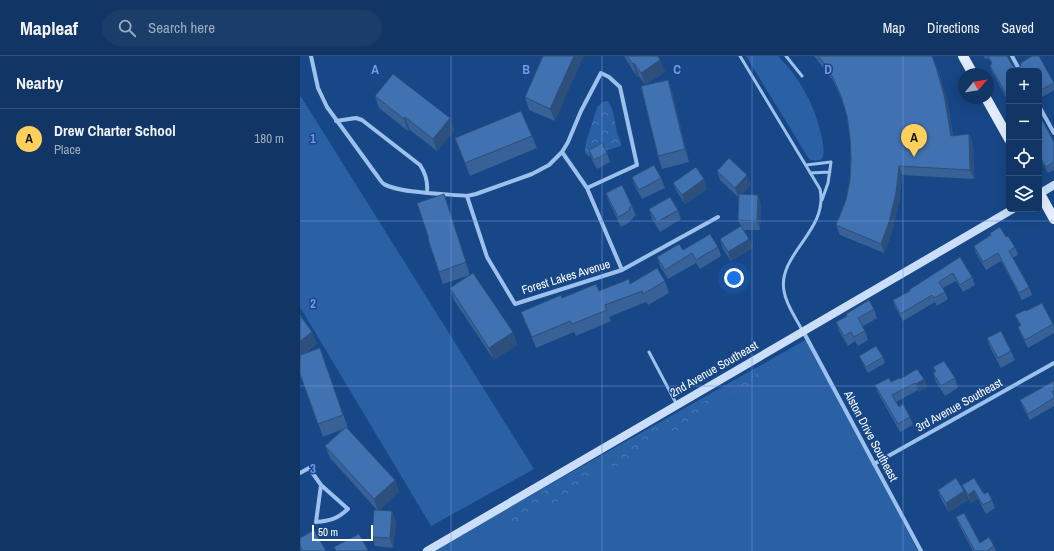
<!DOCTYPE html>
<meta charset="utf-8">
<style>
body{margin:0;font-family:"Archivo Narrow",sans-serif;background:#1a3d6a;color:#f1f3f6}
.controls{position:absolute;right:12px;top:12px;display:grid;overflow:hidden;border-radius:6px;box-shadow:0 4px 16px #0002}
.controls button{width:36px;height:36px;display:grid;place-items:center;padding:0;border:0;border-bottom:1px solid #305078;background:#113564;color:#f1f3f6;font:20px sans-serif}
.compass{position:absolute;left:658px;top:12px;width:36px;height:36px;border-radius:50%;background:#113564;box-shadow:0 4px 16px #0002;rotate:60deg}
.scale{position:absolute;left:12px;bottom:10px;width:61px;box-sizing:border-box;padding-left:4px;border:2px solid #fff;border-top:0;font-size:11px;line-height:14px;white-space:nowrap;color:#fff;-webkit-text-stroke:3px #174786;paint-order:stroke}
.you{position:absolute;left:434px;top:222px;width:14px;height:14px;margin:-10px;border:3px solid #fff;border-radius:50%;background:#1a73e8;box-shadow:0 0 0 6px #1a73e833}
.badge{display:grid;place-items:center;width:26px;height:26px;border-radius:50%;background:#ffd05a;color:#111;font-size:13px;font-weight:700}
.pin{position:absolute;translate:-50% -33px;filter:drop-shadow(0 1px 2px #0008)}
.pin::after{content:'';position:absolute;top:21px;width:14px;height:12px;background:inherit;clip-path:polygon(0 0,100% 0,50% 100%)}
.list{margin:0;padding:0;list-style:none}
h2{display:flex;justify-content:space-between;align-items:center;height:52px;margin:0;padding:0 16px;font-size:17px}
h2 small{font-size:13px;font-weight:400;color:#9cabbf}
.list li{display:grid;grid-template-columns:26px 1fr auto;gap:12px;align-items:center;box-sizing:border-box;height:60px;padding:0 16px;border-top:1px solid #305078}
.list b{display:block;font-size:15px;white-space:nowrap}
.list p{margin:0;font-size:13px;white-space:nowrap;color:#9cabbf}
.list em{font-size:13px;font-style:normal;color:#9cabbf}
.icon{flex:none;width:22px;height:22px;fill:none;stroke:currentColor;stroke-width:2;stroke-linecap:round;stroke-linejoin:round}
.map{position:relative;flex:none;width:754px;height:495px;overflow:hidden}
header{display:flex;align-items:center;gap:24px;box-sizing:border-box;height:56px;padding:0 20px;background:#113564;border-bottom:1px solid #305078}
header strong{font-size:19px}
nav{display:flex;gap:22px;margin-inline-start:auto;font-size:14px}
.search{width:280px;height:36px;background:#1a3d6a;display:flex;align-items:center;gap:10px;box-sizing:border-box;padding:0 14px;border-radius:22px;color:#9cabbf;font-size:15px}
main{display:flex}
aside{flex:1;background:#113564}
.map>svg:first-child{display:block}
</style>
<header>
<strong>Mapleaf</strong>
<div class="search"><svg class="icon" aria-label="search" viewBox="0 0 24 24"><circle cx="10" cy="10" r="6"/><path d="M15 15l6 6"/></svg>Search here</div>
<nav><a>Map</a><a>Directions</a><a>Saved</a></nav>
</header>
<main>
<aside>
<h2>Nearby<small></small></h2>
<ul class="list">
<li><span class="badge">A</span><div><b>Drew Charter School</b><p>Place</p></div><em>180 m</em></li>
</ul>
</aside>
<div class="map">
<svg width="754" height="495" viewBox="0 0 754 495">
<defs>
<pattern id="forest-crowns" width="20" height="18" patternUnits="userSpaceOnUse"><rect width="20" height="18" fill="#2a61a5"/><path d="M2 6a3 3 0 1 1 6 0M12 15a3 3 0 1 1 6 0" fill="none" stroke="#4a79b2"/></pattern>
</defs>
<rect width="100%" height="100%" fill="#174786"/>
<!-- grass -->
<path fill="#2a61a5" d="M 446,0 L 478,0 C 500,22 514,48 521,78 C 523,85 525,96 522,103 C 517,105 514,105 509,103 Z
M 0,39 L 234,413 L 131,470 L 0,251 Z
M 507,283 L 618,495 L 132,495 Z"/>
<!-- forest -->
<path fill="url(#forest-crowns)" d="M 308,45 C 314,55 315,65 317,77 C 319,81 321,85 321,90 L 288,100 L 285,96 L 286,86 L 297,52 L 302,46 Z
M 499,293 L 479,311 L 450,330 L 432,337 L 432,333 C 445,322 460,316 475,307 C 483,303 490,297 499,293 Z
M 416,341 L 418,348 C 408,358 397,369 384,375 C 379,377 373,377 369,379 C 345,386 337,393 321,411 L 310,410 L 306,405 L 309,398 L 345,377 L 392,350 Z
M 290,413 L 294,416 L 289,424 L 263,443 L 208,470 L 204,464 L 208,456 L 281,414 Z"/>
<g fill="none" stroke-linecap="round" stroke-linejoin="round">
<!-- lane -->
<path stroke="#9dc1ed" stroke-width="3" d="M 440,0 L 520,133 C 529,175 477,198 484,235 C 486,249 496,262 502,274
M 486,0 L 502,20
M 506,109 L 531,106 L 528,127 L 522,144
M 510,117 L 530,116
M 349,296 L 377,349"/>
<!-- street -->
<path stroke="#9dc1ed" stroke-width="4" d="M 11,0 L 18,32 L 27,51 L 78,121 C 80,124 82,127 84,128 C 97,137 149,138 167,140 L 187,201 L 215,248 L 322,214 L 418,161
M 712,0 L 720,15
M 739,50 L 754,77
M 36,65 L 56,62 L 62,64 L 120,109 C 126,118 128,126 127,136
M 262,96 L 268,86 L 281,55 L 301,17 L 309,21 L 320,31 L 337,109 L 287,132
M 167,140 L 176,138 L 232,118 L 249,109 L 262,96 L 287,132 L 322,214
M 503,275 L 621,495
M 574,408 L 754,307
M 0,417 L 9,412 L 21,429 L 48,453 C 37,463 30,465 16,466 L 21,429"/>
<!-- secondary -->
<path stroke="#cadef9" stroke-width="8" d="M 739,138 L 754,129
M 127,495 L 713,153"/>
<!-- primary -->
<path stroke="#e4eeff" stroke-width="10" d="M 663,0 L 673,18
M 686,42 L 709,83
M 739,136 L 754,163"/>
</g>
<!-- wall -->
<path fill="#376197" d="M 243,0 L 255,65 L 229,54 L 225,41 Z
M 324,0 L 358,0 L 360,4 L 365,16 L 345,29 L 339,20 L 337,21 Z
M 514,0 L 632,0 L 640,20 L 648,48 L 653,80 L 669,78 L 673,88 L 674,123 L 602,119 L 599,146 L 592,176 L 584,197 L 540,179 L 536,169 L 546,144 L 550,124 L 551,102 L 550,82 L 547,60 L 543,46 L 532,23 Z
M 684,0 L 707,0 L 713,10 L 716,12 L 720,11 L 721,7 L 732,0 L 739,0 L 754,27 L 754,34 L 739,43 L 739,15 L 709,15 L 709,44 L 708,45 L 692,16 L 690,10 L 692,8 L 688,2 L 685,3 Z
M 368,24 L 372,36 L 389,106 L 362,113 L 358,100 Z
M 75,40 L 150,62 L 154,74 L 137,95 L 110,74 L 108,75 L 79,52 Z
M 739,58 L 754,86 L 754,114 L 748,117 L 739,101 Z
M 232,80 L 237,92 L 170,120 L 155,82 Z
M 289,94 L 307,97 L 310,106 L 297,113 L 292,104 Z
M 417,115 L 451,128 L 442,138 L 461,148 L 460,174 L 444,174 L 453,192 L 431,205 L 423,193 L 420,183 L 441,170 L 438,164 L 439,141 L 439,142 L 420,124 Z
M 332,121 L 361,122 L 365,132 L 342,143 L 335,130 Z
M 373,127 L 407,133 L 385,148 L 377,136 Z
M 306,137 L 332,150 L 336,160 L 333,161 L 333,163 L 329,165 L 330,166 L 321,171 L 309,146 Z
M 148,150 L 170,219 L 213,276 L 217,289 L 194,304 L 154,244 L 150,232 L 170,219 L 143,228 L 139,216 L 129,183 Z
M 349,153 L 378,154 L 381,163 L 360,176 L 352,163 Z
M 690,177 L 706,181 L 715,191 L 718,199 L 712,202 L 729,231 L 732,239 L 722,244 L 701,205 L 686,214 L 676,197 L 674,190 L 691,179 Z
M 418,191 L 421,200 L 400,213 L 396,207 L 368,223 L 360,210 L 357,201 L 383,194 Z
M 660,201 L 672,221 L 675,229 L 663,236 L 656,225 L 643,232 L 645,236 L 648,243 L 637,250 L 635,246 L 603,265 L 595,251 L 593,244 L 609,235 Z
M 365,225 L 369,237 L 348,249 L 346,246 L 309,261 L 311,265 L 276,280 L 274,276 L 236,292 L 221,256 L 262,242 L 330,228 Z
M 574,253 L 577,262 L 562,271 L 565,275 L 568,284 L 558,290 L 555,285 L 548,290 L 539,275 L 536,266 L 547,260 L 546,258 Z
M 726,255 L 753,268 L 754,271 L 754,277 L 728,292 L 721,279 L 718,271 L 720,270 L 715,259 Z
M 0,259 L 12,276 L 17,288 L 4,298 L 20,292 L 48,372 L 47,372 L 95,424 L 99,436 L 79,454 L 96,465 L 93,492 L 75,490 L 72,481 L 77,454 L 30,402 L 25,390 L 43,373 L 23,381 L 0,318 Z
M 687,282 L 711,295 L 715,304 L 701,312 L 690,291 Z
M 559,300 L 583,301 L 585,307 L 568,317 L 562,306 Z
M 633,311 L 655,322 L 658,332 L 645,340 L 636,326 L 633,317 L 635,316 Z
M 600,323 L 624,323 L 627,331 L 619,336 L 618,334 L 596,346 L 599,351 L 610,361 L 613,369 L 600,376 L 578,337 L 575,329 L 591,326 Z
M 754,325 L 754,350 L 730,364 L 722,350 L 720,344 Z
M 662,429 L 684,438 L 692,444 L 695,452 L 686,458 L 678,443 L 671,447 L 666,438 Z
M 638,434 L 668,444 L 649,456 L 641,443 Z
M 656,461 L 680,487 L 694,490 L 696,495 L 673,495 L 659,469 Z
M 0,482 L 26,495 L 1,495 L 0,492 Z"/>
<!-- shaded-wall -->
<path fill="#2d4f7b" d="M 274,0 L 284,0 L 255,65 L 250,53 Z
M 360,4 L 365,16 L 345,29 L 341,17 Z
M 334,7 L 339,20 L 337,21 L 333,8 Z
M 636,11 L 640,20 L 648,48 L 654,89 L 651,80 Z
M 368,24 L 372,36 L 389,106 L 385,93 Z
M 105,61 L 110,74 L 108,75 L 104,63 Z
M 150,62 L 154,74 L 137,95 L 133,83 Z
M 669,78 L 673,88 L 674,123 L 670,114 Z
M 599,110 L 602,119 L 599,146 L 592,176 L 584,197 L 581,188 Z
M 447,119 L 451,128 L 439,142 L 435,132 Z
M 404,123 L 407,133 L 385,148 L 382,139 Z
M 458,139 L 461,148 L 460,174 L 457,165 Z
M 449,183 L 453,192 L 431,205 L 428,196 Z
M 12,276 L 17,288 L 0,300 L 0,285 Z
M 213,276 L 217,289 L 194,304 L 189,292 Z
M 624,323 L 627,331 L 619,336 L 616,328 Z
M 95,424 L 99,436 L 78,455 L 74,443 Z
M 674,434 L 678,443 L 671,447 L 668,439 Z
M 664,435 L 668,444 L 649,456 L 646,447 Z
M 92,455 L 96,465 L 93,492 L 90,482 Z"/>
<!-- building -->
<path fill="#4071b0" stroke="#2d4f7b" d="M 243,0 L 274,0 L 250,53 L 225,41 Z
M 327,0 L 358,0 L 360,4 L 341,17 L 334,7 L 333,8 Z
M 518,0 L 632,0 L 636,11 L 644,39 L 651,80 L 669,78 L 670,114 L 599,110 L 596,137 L 589,166 L 581,188 L 536,169 L 546,144 L 550,124 L 551,102 L 550,82 L 547,60 L 541,40 L 529,13 Z
M 688,0 L 707,0 L 713,10 L 716,12 L 720,11 L 721,7 L 732,0 L 739,0 L 754,27 L 739,35 L 739,15 L 709,15 L 709,37 L 706,38 L 690,10 L 692,7 Z
M 93,18 L 150,62 L 133,83 L 105,61 L 104,63 L 75,40 Z
M 368,24 L 385,93 L 358,100 L 341,30 Z
M 221,55 L 232,80 L 165,107 L 155,82 Z
M 739,58 L 754,86 L 754,106 L 746,111 L 739,99 Z
M 302,87 L 307,97 L 294,104 L 289,94 Z
M 429,102 L 447,119 L 435,132 L 417,115 Z
M 354,109 L 361,122 L 339,134 L 332,121 Z
M 396,111 L 404,123 L 382,139 L 373,127 Z
M 322,129 L 332,150 L 329,152 L 330,154 L 326,156 L 326,157 L 318,161 L 306,137 Z
M 144,138 L 166,206 L 139,216 L 128,183 L 129,183 L 117,147 Z
M 439,138 L 458,139 L 457,165 L 438,164 Z
M 370,141 L 378,154 L 357,166 L 349,153 Z
M 441,170 L 449,183 L 428,196 L 420,183 Z
M 700,171 L 706,181 L 708,180 L 715,191 L 709,195 L 729,231 L 719,237 L 698,197 L 683,206 L 674,190 L 691,179 L 690,177 Z
M 410,178 L 418,191 L 396,204 L 392,197 L 365,214 L 357,201 L 379,188 L 383,194 Z
M 660,201 L 672,221 L 660,229 L 653,217 L 639,226 L 645,236 L 634,242 L 632,239 L 600,258 L 593,244 L 610,235 L 609,234 Z
M 357,212 L 365,225 L 343,238 L 342,235 L 305,249 L 307,254 L 272,268 L 270,265 L 232,281 L 221,256 L 261,239 L 262,242 L 296,228 L 299,235 L 329,223 L 330,228 Z
M 173,217 L 213,276 L 189,292 L 150,232 Z
M 569,244 L 574,253 L 558,262 L 565,275 L 554,281 L 551,276 L 544,280 L 536,266 L 547,260 L 546,258 Z
M 742,247 L 753,268 L 725,284 L 718,271 L 721,269 L 715,259 L 725,254 L 726,255 Z
M 0,259 L 12,276 L 0,285 Z
M 701,275 L 711,295 L 698,302 L 687,282 Z
M 576,290 L 583,301 L 566,311 L 559,300 Z
M 20,292 L 43,359 L 18,368 L 0,318 L 0,299 Z
M 644,305 L 655,322 L 641,330 L 633,317 L 636,315 L 633,311 Z
M 617,313 L 624,323 L 616,328 L 615,327 L 592,339 L 599,351 L 603,348 L 610,361 L 598,368 L 575,329 L 589,322 L 591,326 L 599,322 L 600,323 Z
M 754,325 L 754,335 L 752,336 L 754,339 L 754,342 L 728,358 L 720,344 Z
M 46,371 L 95,424 L 74,443 L 25,390 Z
M 656,422 L 664,435 L 646,447 L 638,434 Z
M 674,422 L 684,438 L 688,436 L 692,444 L 683,449 L 674,434 L 668,439 L 662,429 Z
M 74,454 L 92,455 L 90,482 L 72,481 Z
M 664,457 L 680,487 L 689,481 L 694,490 L 688,494 L 688,495 L 675,495 L 656,461 Z
M 14,474 L 26,495 L 3,495 L 0,489 L 0,482 Z
M 59,478 L 68,494 L 67,495 L 36,495 L 34,491 Z"/>
<!-- grid -->
<path fill="none" stroke="#7795e8" stroke-width="1" stroke-opacity="0.55" d="M 151,0 L 151,495M 302,0 L 302,495M 452,0 L 452,495M 603,0 L 603,495M 0,165 L 754,165M 0,330 L 754,330"/>
<g text-anchor="middle" dominant-baseline="central" stroke-width="3" stroke-linejoin="round" paint-order="stroke">
<!-- street labels -->
<g font-size="12" fill="#fff" stroke="#174786">
<text transform="translate(266 221) rotate(-17)">Forest Lakes Avenue</text>
<text transform="translate(414 313) rotate(-30)">2nd Avenue Southeast</text>
<text transform="translate(659 349) rotate(-29)">3rd Avenue Southeast</text>
<text transform="translate(571 380) rotate(62)">Alston Drive Southeast</text>
</g>
</g>
<g font-size="13" text-anchor="middle" font-weight="bold" fill="#7795e8" stroke="#174786" stroke-width="3" stroke-linejoin="round" paint-order="stroke">
<text x="75" y="18">A</text>
<text x="226" y="18">B</text>
<text x="377" y="18">C</text>
<text x="528" y="18">D</text>
<text x="13" y="87">1</text>
<text x="13" y="252">2</text>
<text x="13" y="417">3</text>
</g>
</svg>
<div class="controls">
<button>+</button>
<button>−</button>
<button><svg class="icon" aria-label="locate" viewBox="0 0 24 24"><circle cx="12" cy="12" r="6"/><path d="M12 2v4M12 18v4M2 12h4M18 12h4"/></svg></button>
<button><svg class="icon" aria-label="layers" viewBox="0 0 24 24"><path d="M12 4l9 5-9 5-9-5zM3 14l9 5 9-5"/></svg></button>
</div>
<svg class="compass" viewBox="-18 -18 36 36"><path d="M0-13l5 13h-10z" fill="#e53935"/><path d="M0 13l5-13h-10z" fill="#9cabbf"/></svg>
<div class="scale">50 m</div>
<div class="you"></div>
<div class="pin badge" style="left:614px;top:101px">A</div>
</div>
</main>
